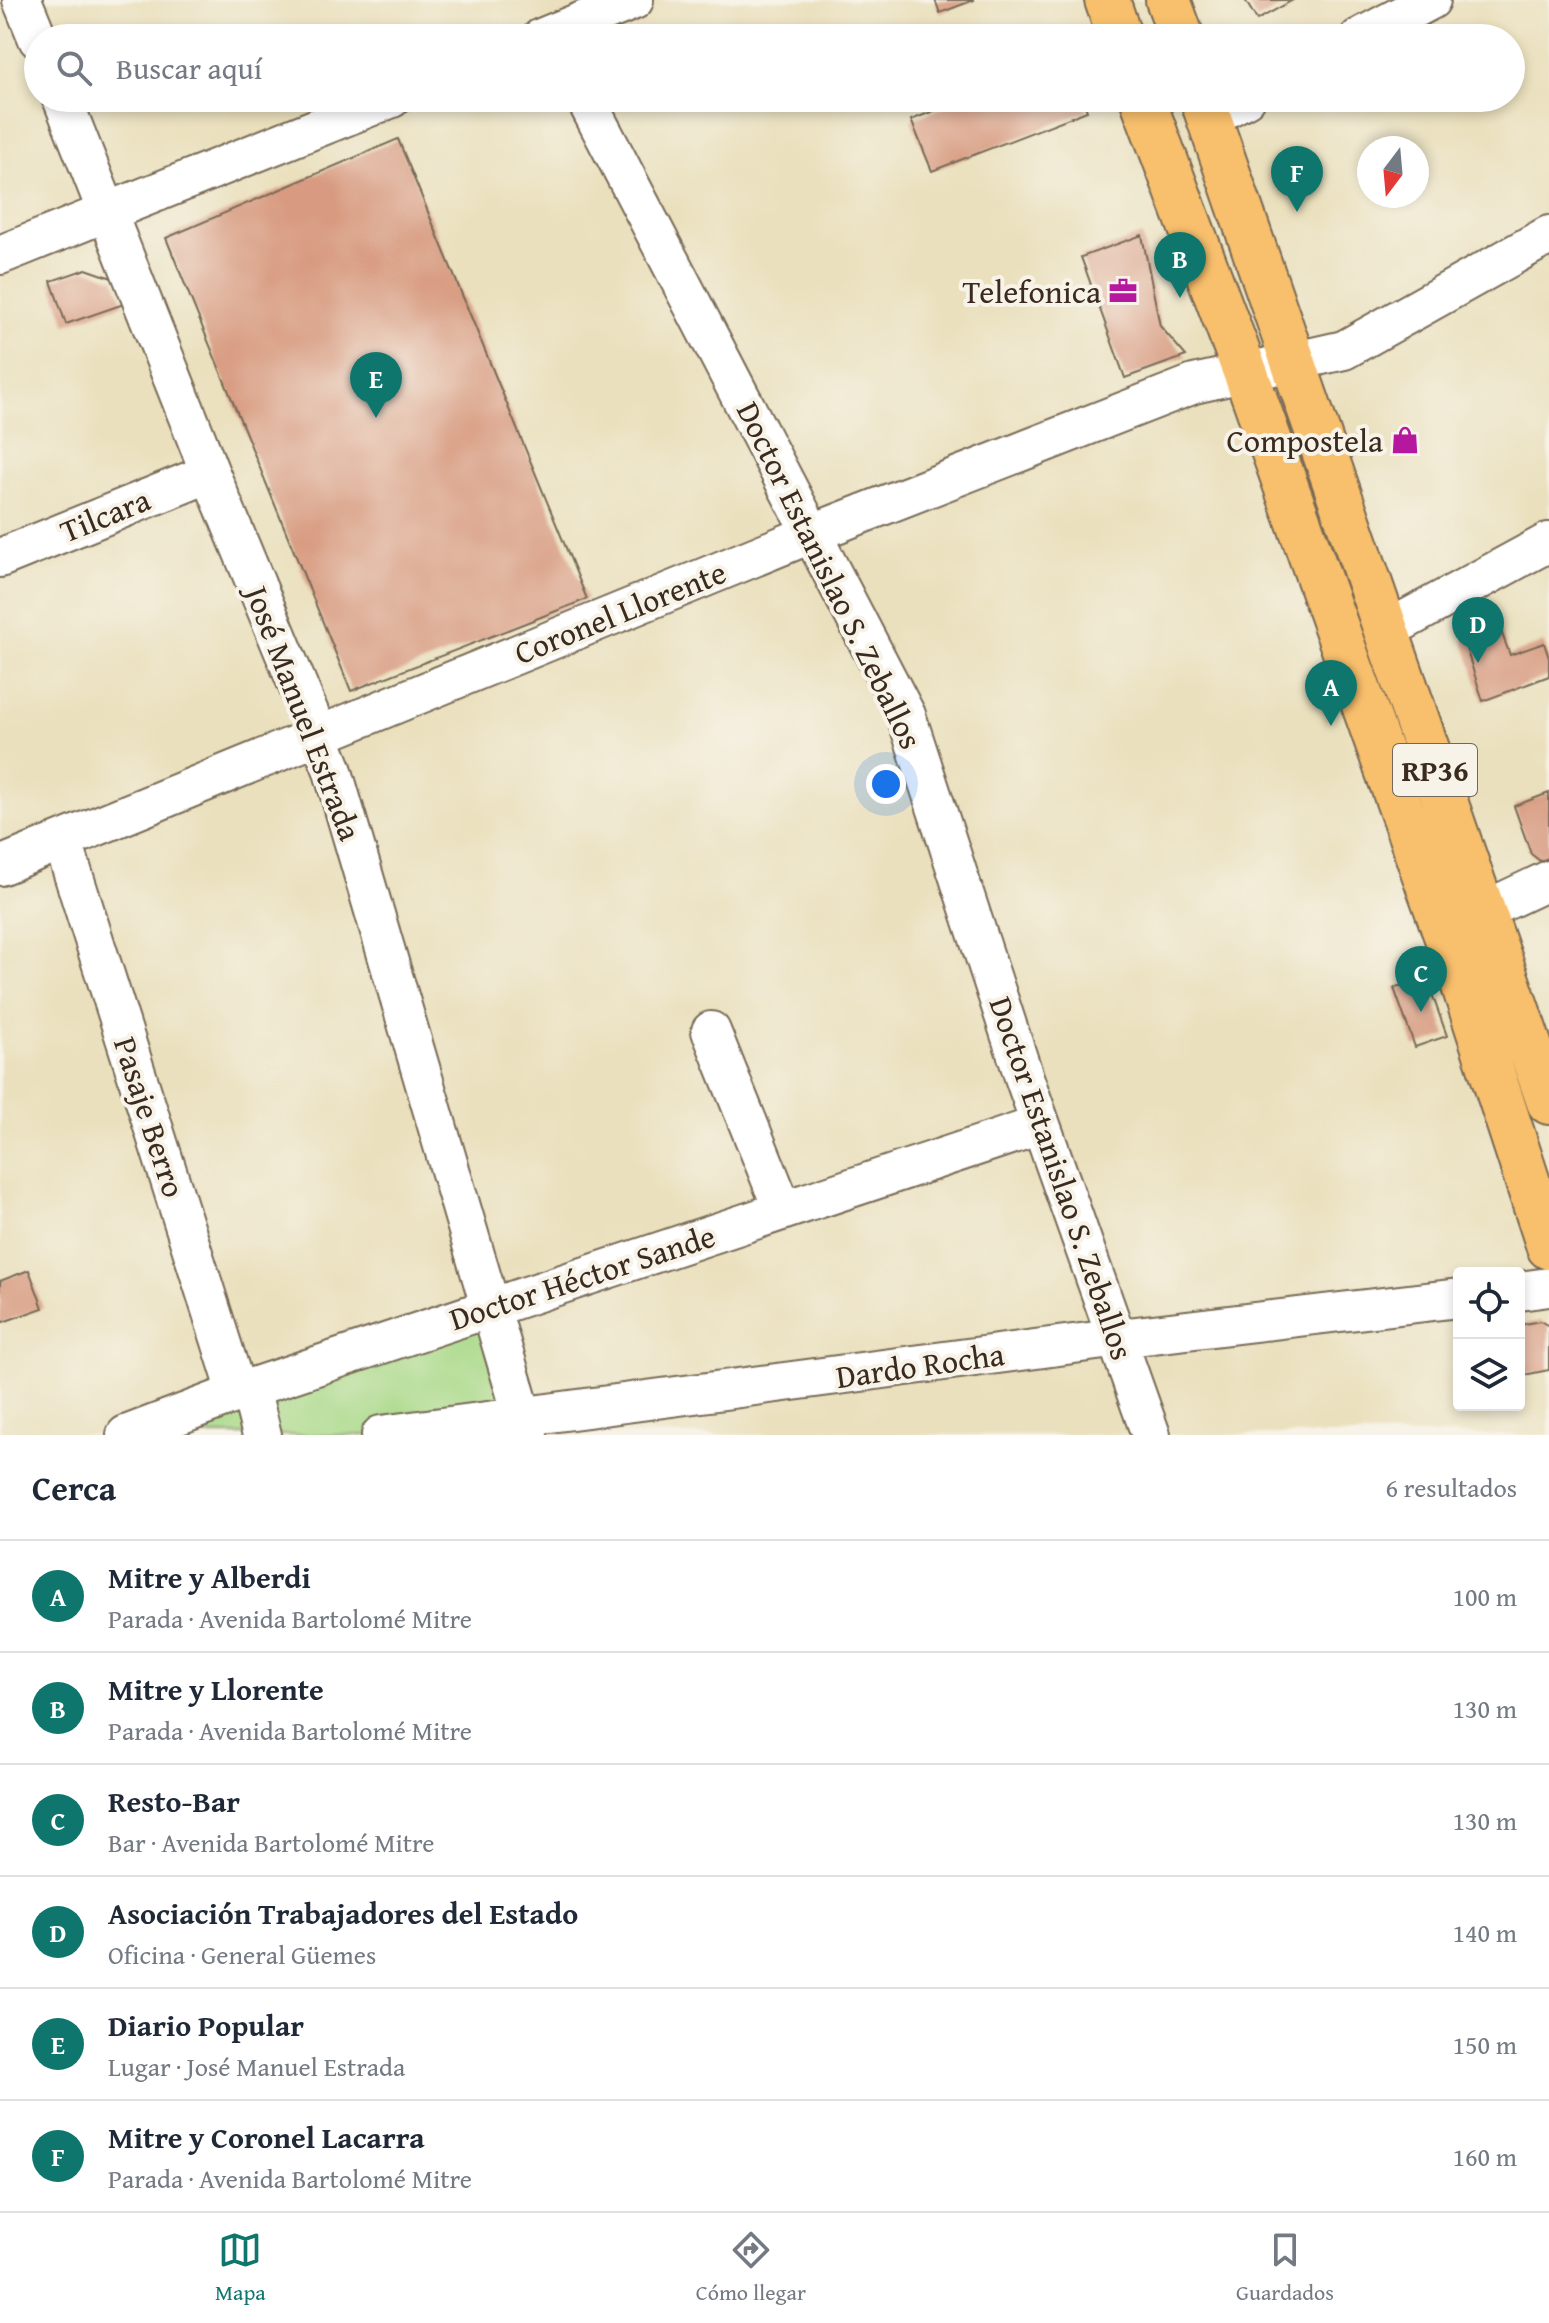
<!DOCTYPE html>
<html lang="es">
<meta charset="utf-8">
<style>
body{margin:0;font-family:"Gentium Book Plus",serif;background:#f2f2f3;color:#1f2937}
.controls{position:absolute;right:24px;bottom:24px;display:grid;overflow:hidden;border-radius:8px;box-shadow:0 4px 12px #0003}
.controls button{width:72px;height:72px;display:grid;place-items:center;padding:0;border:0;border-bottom:2px solid #e0e1e3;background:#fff;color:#1f2937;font:40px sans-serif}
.compass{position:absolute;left:1357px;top:136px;width:72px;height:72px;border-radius:50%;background:#fff;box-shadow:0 4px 12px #0003;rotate:196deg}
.you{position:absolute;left:886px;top:784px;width:28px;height:28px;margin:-20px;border:6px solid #fff;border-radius:50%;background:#1a73e8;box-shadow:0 0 0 12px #1a73e833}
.badge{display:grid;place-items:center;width:52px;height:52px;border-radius:50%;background:#0f766e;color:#fff;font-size:26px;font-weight:700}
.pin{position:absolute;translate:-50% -66px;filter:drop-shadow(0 2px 4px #0008)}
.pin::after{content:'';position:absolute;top:42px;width:28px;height:24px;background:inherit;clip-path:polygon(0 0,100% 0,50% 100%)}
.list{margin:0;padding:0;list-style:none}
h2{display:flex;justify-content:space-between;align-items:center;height:104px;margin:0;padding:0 32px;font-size:34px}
h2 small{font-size:26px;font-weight:400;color:#747a83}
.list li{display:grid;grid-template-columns:52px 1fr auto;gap:24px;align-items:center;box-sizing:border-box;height:112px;padding:0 32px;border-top:2px solid #e0e1e3}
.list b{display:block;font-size:30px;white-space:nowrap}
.list p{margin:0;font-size:26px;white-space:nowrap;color:#747a83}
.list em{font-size:26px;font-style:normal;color:#747a83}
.icon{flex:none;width:44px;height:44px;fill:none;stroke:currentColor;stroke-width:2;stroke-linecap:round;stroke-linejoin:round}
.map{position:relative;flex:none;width:1549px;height:1435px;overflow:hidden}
.search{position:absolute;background:#fff;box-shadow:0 4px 12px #0003;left:24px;right:24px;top:24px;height:88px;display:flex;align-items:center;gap:20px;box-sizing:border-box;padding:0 28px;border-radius:44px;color:#747a83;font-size:30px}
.sheet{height:776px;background:#fff}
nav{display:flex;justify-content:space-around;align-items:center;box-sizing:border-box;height:112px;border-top:2px solid #e0e1e3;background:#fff;font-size:22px;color:#747a83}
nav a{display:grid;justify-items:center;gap:4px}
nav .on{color:#0f766e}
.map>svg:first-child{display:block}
</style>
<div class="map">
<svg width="1549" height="1435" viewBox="0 0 1549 1435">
<rect width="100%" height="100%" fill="#f7f3e8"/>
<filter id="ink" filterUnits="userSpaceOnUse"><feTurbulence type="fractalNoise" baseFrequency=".0125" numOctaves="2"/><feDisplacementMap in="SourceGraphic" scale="16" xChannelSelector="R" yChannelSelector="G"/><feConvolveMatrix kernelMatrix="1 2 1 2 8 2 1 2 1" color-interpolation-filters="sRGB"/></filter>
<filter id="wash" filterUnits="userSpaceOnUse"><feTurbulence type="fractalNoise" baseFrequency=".006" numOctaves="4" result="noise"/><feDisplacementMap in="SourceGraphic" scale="32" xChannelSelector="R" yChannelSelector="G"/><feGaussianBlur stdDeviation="1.8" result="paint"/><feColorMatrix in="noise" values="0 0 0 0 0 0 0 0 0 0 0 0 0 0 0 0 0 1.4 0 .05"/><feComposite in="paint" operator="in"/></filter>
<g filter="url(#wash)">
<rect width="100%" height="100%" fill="#eae0bd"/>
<!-- green -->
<path fill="#a8d988" stroke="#728253" stroke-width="2" d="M 491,1307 L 522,1419 L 381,1435 L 126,1435 Z"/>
<g id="blocks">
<!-- building -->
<path fill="#d89b81" d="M 935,0 L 974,0 L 940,13 Z
M 1245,0 L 1293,0 L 1257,20 Z
M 966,98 L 1082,98 L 1087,111 L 932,171 L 911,120 Z
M 398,139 L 587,599 L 351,691 L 166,238 Z
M 1142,235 L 1160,326 L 1186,356 L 1125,378 L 1081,257 Z
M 86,269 L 115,279 L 124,304 L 66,324 L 51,281 Z
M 1493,610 L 1510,655 L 1544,643 L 1549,658 L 1549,676 L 1483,701 L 1464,642 L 1469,624 Z
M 1549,793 L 1549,858 L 1540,861 L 1531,854 L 1514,806 Z
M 1426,977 L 1447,1036 L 1415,1047 L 1394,988 Z
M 29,1270 L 43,1308 L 0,1323 L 0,1281 Z
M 1540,1321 L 1549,1326 L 1549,1370 L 1519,1376 L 1519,1325 Z"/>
</g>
</g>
<g filter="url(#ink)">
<use href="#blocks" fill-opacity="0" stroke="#786a56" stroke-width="2"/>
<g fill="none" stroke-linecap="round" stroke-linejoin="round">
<defs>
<path id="minor" d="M 22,0 L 38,39
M 541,38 L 634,0
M 1359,38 L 1431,0
M 62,98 L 210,473 L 332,768 L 528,1435
M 585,98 L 906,715 L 1025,1080 L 1151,1435
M 1209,118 L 1246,98
M 0,255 L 392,98
M 0,558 L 210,473
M 1387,630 L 1549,542
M 63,842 L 237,1392
M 0,866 L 813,533 L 1194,384 L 1344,350 L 1549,235
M 1458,923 L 1549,880
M 711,1031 L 783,1210
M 1519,1291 L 1549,1287
M 250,1388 L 262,1435
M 126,1435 L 250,1388 L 1040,1125
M 381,1435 L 1119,1338 L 1459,1298"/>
<path id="major" d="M 1107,0 L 1120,38
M 1168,0 L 1182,38
M 1142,98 L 1246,374 L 1461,977 L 1549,1247
M 1202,98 L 1549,1102"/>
</defs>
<!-- minor casing -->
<use href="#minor" stroke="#786a56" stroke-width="42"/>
<!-- major casing -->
<use href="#major" stroke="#786a56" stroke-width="48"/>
<!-- minor -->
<use href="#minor" stroke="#fff" stroke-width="38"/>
<!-- major -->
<use href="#major" stroke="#f8bf6c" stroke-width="44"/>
</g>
</g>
<!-- icons -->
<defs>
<symbol id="office-bare" viewBox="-9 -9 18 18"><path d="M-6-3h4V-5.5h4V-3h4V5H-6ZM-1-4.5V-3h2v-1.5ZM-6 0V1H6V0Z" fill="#b5179e" stroke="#f7f3e8" stroke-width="2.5" paint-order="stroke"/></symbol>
<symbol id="shop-bare" viewBox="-9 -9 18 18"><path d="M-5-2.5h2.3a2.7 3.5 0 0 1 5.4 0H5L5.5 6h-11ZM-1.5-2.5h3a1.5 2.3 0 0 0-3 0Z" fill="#b5179e" stroke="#f7f3e8" stroke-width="2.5" paint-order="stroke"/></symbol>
</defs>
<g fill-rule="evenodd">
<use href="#office-bare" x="1103" y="271" width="40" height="40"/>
<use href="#shop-bare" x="1385" y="420" width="40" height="40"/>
</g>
<g text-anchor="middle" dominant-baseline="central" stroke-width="8" stroke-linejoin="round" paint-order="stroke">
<!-- shield labels -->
<rect fill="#f7f3e8" stroke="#73665b" stroke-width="2" x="1393" y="744" width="84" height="52" rx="6"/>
<g font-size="30" font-weight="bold" fill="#3b2a1e">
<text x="1435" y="770">RP36</text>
</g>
<!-- poi labels -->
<g font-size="32" fill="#3b2a1e" stroke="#f7f3e8" text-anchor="end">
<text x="1101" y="291">Telefonica</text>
<text x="1383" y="440">Compostela</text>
</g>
<!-- street labels -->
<g font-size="32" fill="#3b2a1e" stroke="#f7f3e8">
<text transform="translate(105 515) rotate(-22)">Tilcara</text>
<text transform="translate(830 575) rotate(64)">Doctor Estanislao S. Zeballos</text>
<text transform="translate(620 612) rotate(-22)">Coronel Llorente</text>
<text transform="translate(304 713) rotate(69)">José Manuel Estrada</text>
<text transform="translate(150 1117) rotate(72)">Pasaje Berro</text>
<text transform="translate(1062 1178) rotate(71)">Doctor Estanislao S. Zeballos</text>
<text transform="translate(582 1277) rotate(-18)">Doctor Héctor Sande</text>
<text transform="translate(920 1365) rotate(-8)">Dardo Rocha</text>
</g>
</g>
</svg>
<div class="controls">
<button><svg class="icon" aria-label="locate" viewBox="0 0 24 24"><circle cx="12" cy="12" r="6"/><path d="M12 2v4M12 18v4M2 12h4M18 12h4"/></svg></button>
<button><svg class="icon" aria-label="layers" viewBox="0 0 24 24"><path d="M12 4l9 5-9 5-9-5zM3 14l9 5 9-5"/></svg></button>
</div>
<svg class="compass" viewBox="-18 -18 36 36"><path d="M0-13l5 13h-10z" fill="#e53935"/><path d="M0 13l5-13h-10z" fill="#747a83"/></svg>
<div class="you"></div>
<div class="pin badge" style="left:1331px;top:726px">A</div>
<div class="pin badge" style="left:1180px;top:298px">B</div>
<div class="pin badge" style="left:1421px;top:1012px">C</div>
<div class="pin badge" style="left:1478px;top:663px">D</div>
<div class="pin badge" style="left:376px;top:418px">E</div>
<div class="pin badge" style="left:1297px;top:212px">F</div>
<div class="search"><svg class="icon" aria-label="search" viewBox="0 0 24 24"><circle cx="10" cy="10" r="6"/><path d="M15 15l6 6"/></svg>Buscar aquí</div>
</div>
<section class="sheet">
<h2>Cerca<small>6 resultados</small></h2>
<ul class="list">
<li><span class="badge">A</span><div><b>Mitre y Alberdi</b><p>Parada · Avenida Bartolomé Mitre</p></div><em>100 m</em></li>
<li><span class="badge">B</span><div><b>Mitre y Llorente</b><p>Parada · Avenida Bartolomé Mitre</p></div><em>130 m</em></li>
<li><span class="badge">C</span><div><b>Resto-Bar</b><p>Bar · Avenida Bartolomé Mitre</p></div><em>130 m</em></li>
<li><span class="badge">D</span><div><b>Asociación Trabajadores del Estado</b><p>Oficina · General Güemes</p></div><em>140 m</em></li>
<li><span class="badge">E</span><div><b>Diario Popular</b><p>Lugar · José Manuel Estrada</p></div><em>150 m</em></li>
<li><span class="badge">F</span><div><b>Mitre y Coronel Lacarra</b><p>Parada · Avenida Bartolomé Mitre</p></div><em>160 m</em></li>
</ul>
</section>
<nav>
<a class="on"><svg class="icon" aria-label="map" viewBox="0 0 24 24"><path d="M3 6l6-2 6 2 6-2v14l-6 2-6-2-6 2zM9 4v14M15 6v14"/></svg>Mapa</a>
<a><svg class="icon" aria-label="directions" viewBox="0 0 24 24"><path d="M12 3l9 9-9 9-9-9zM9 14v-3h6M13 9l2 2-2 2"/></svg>Cómo llegar</a>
<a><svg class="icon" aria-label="saved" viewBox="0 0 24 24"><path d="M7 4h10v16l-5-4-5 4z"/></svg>Guardados</a>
</nav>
